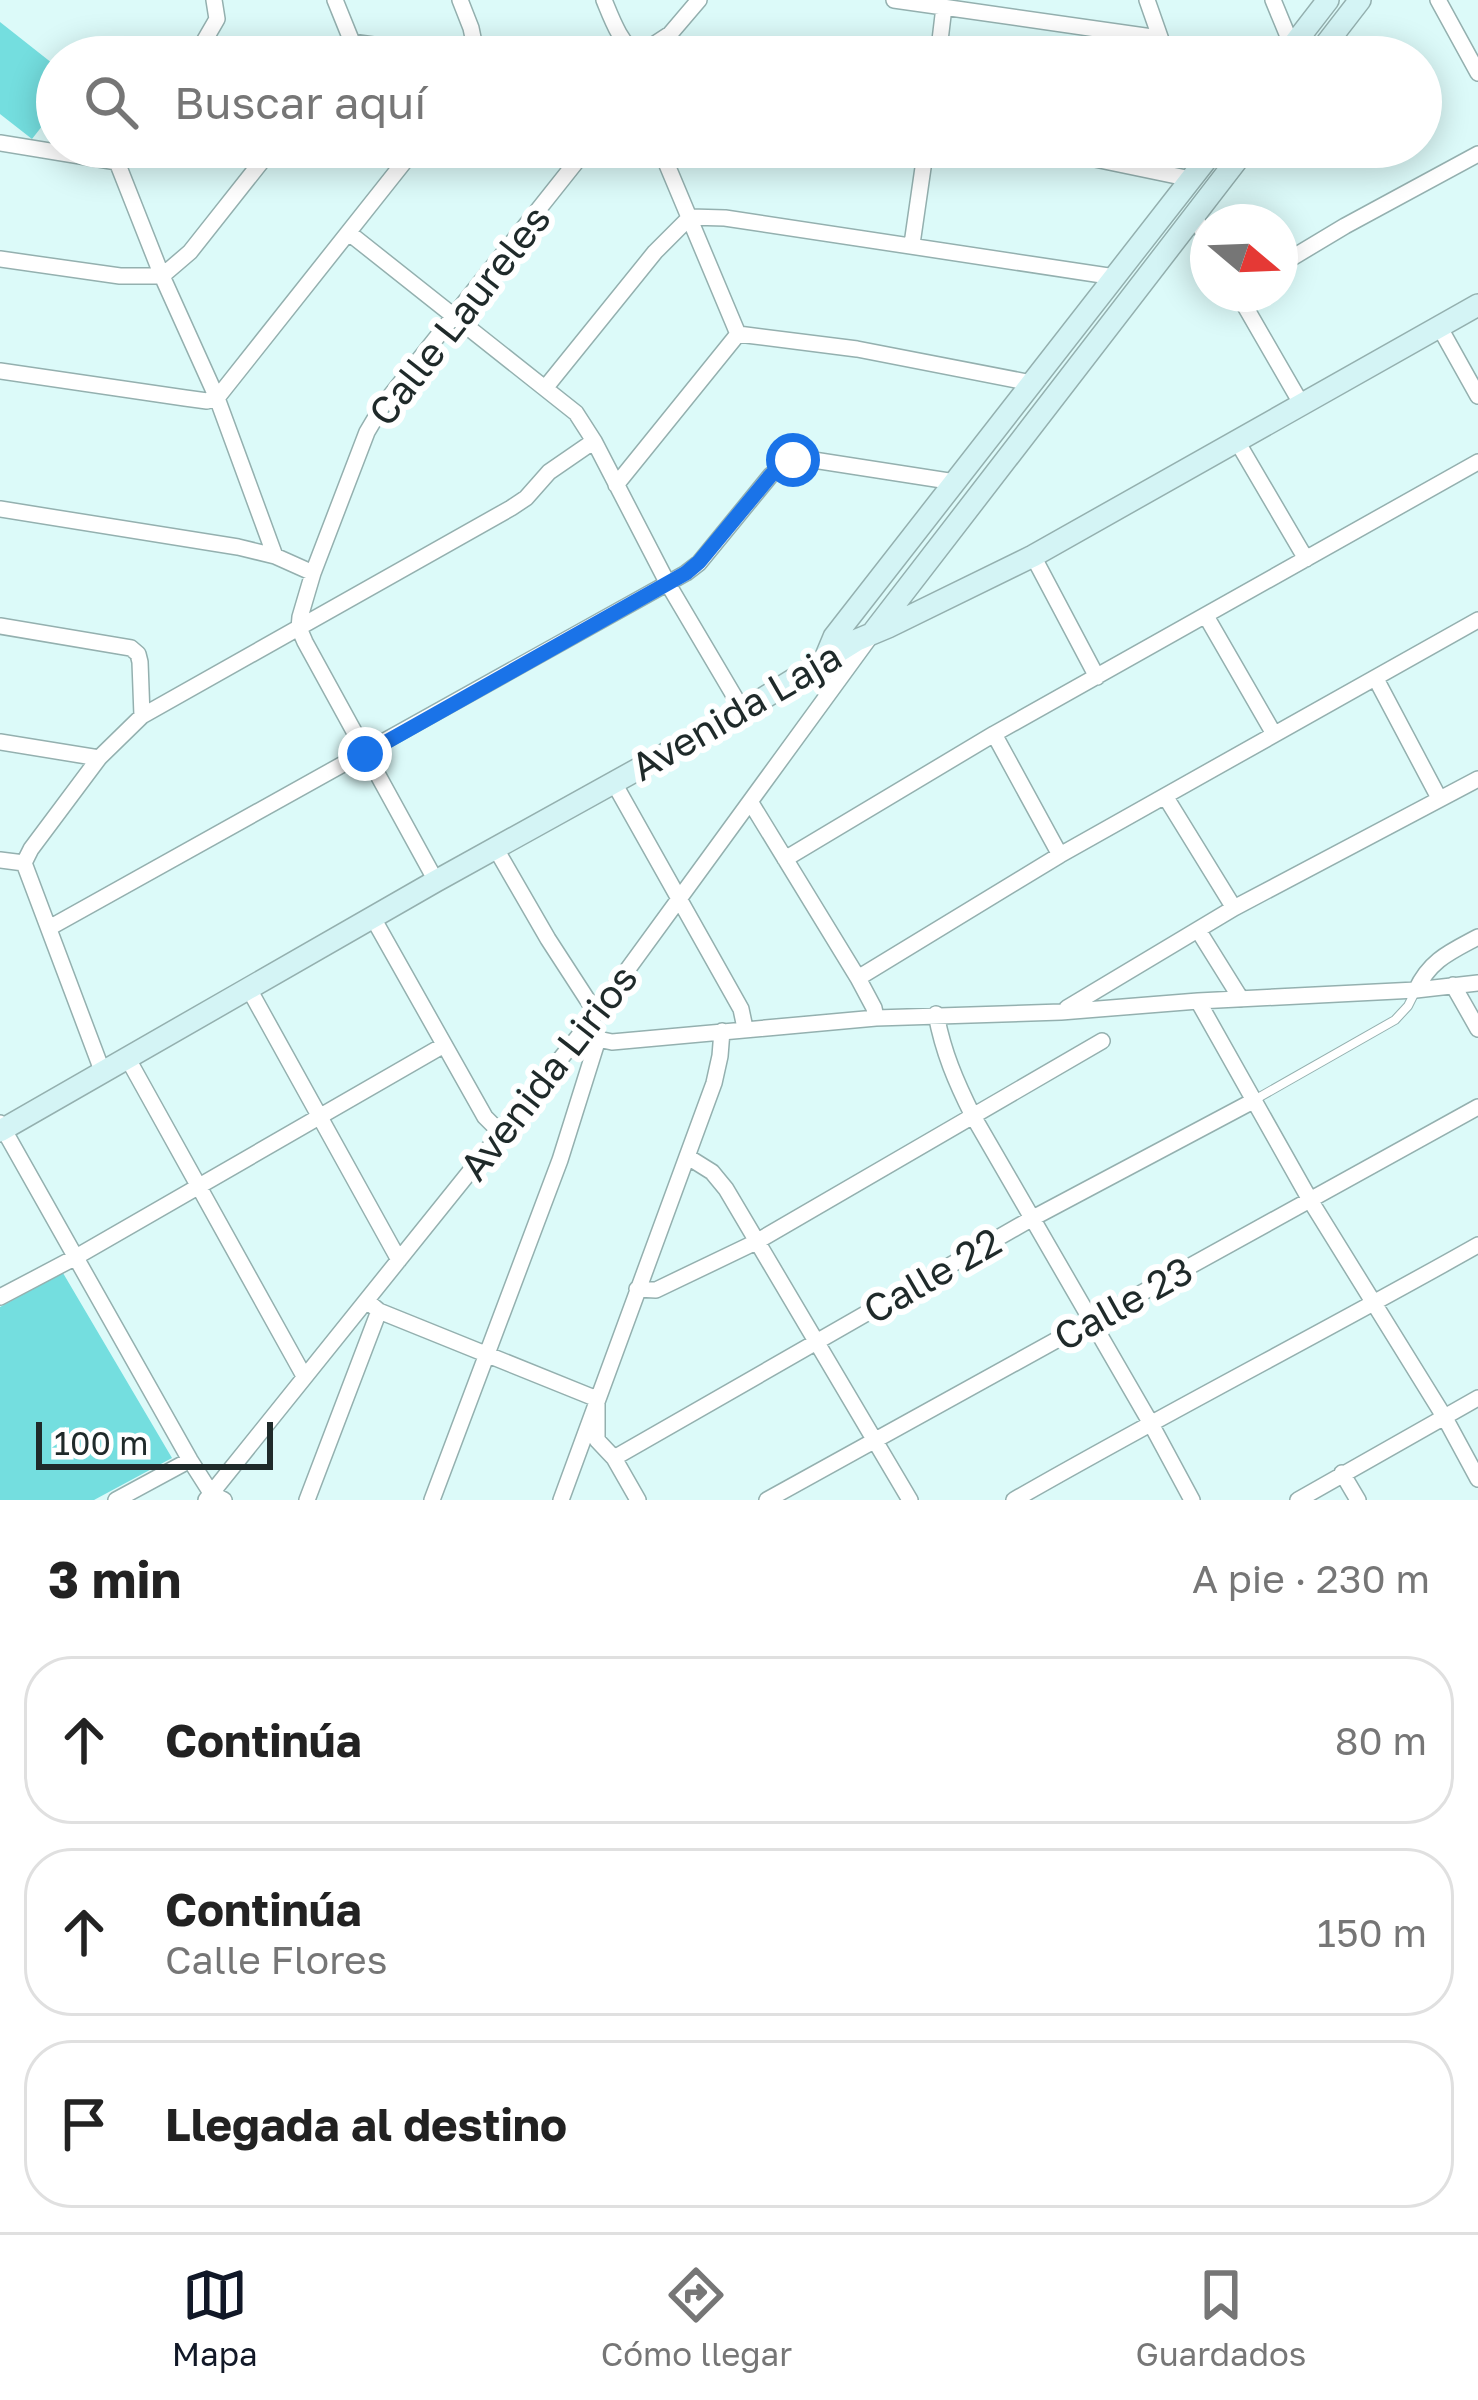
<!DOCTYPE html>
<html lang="es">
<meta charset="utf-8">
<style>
body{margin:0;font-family:"Golos Text",sans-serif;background:#f2f2f2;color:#222}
.compass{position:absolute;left:1190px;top:204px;width:108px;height:108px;border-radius:50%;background:#fff;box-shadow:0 6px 30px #0003;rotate:109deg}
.scale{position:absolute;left:36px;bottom:30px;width:237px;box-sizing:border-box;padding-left:12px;border:6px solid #1f2a2a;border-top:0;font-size:33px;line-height:42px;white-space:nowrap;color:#1f2a2a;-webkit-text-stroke:9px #fff;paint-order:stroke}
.stop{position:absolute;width:36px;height:36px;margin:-27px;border:9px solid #1a73e8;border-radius:50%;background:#fff}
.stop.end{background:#1a73e8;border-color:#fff;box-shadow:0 3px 12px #0008}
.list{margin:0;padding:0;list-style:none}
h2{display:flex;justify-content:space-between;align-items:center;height:156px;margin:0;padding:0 48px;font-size:51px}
h2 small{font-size:39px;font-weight:400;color:#767676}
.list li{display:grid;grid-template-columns:78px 1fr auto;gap:36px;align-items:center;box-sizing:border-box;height:168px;margin:0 24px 24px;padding:0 24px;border:3px solid #e0e0e0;border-radius:48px}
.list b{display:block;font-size:45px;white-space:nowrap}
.list p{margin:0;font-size:39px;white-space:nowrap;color:#767676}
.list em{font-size:39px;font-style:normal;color:#767676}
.icon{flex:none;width:66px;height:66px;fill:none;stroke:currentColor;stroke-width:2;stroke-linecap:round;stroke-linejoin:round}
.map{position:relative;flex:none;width:1478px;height:1500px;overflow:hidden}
.search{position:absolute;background:#fff;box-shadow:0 6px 30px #0003;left:36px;right:36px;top:36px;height:132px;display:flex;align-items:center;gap:30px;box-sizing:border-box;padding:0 42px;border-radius:66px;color:#767676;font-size:45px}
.sheet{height:732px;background:#fff}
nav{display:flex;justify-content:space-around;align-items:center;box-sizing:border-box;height:168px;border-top:3px solid #e0e0e0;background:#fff;font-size:33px;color:#767676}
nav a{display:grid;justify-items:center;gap:6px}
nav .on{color:#111827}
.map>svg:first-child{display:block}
</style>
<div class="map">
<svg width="1478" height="1500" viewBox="0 0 1478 1500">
<rect width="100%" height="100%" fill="#dcfaf9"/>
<!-- green -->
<path fill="#74dedf" d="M 0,22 L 57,67 L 57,107 L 32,139 L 0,114 Z
M 63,1273 L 172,1458 L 94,1500 L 0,1500 L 0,1307 Z"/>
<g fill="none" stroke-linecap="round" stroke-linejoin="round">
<defs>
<path id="lane" d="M 1256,1099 L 1395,1020 L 1408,1006 L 1415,992"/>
<path id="street" d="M 335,0 L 352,42 L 344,57
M 460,0 L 471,28 L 477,57
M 604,0 C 613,22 620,42 639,57
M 894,0 L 1159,38
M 1147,0 L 1167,57
M 1273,0 L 1292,46
M 1438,0 L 1478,73
M 352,42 L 458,57
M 195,57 L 217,19 L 214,0
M 635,57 L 670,34 L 699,0
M 938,57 L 944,7
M 0,143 L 117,162
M 1037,147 L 1191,179
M 665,160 L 738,334
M 117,162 L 162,276 L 217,398 L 275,556
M 117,162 L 128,147
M 1194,216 L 1208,241
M 349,233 L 576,413 L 594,441 L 668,584 L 743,711
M 912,244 L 926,147
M 0,259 L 120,276 L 162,276 L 190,252 L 273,147
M 1280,265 L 1345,226 L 1478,154
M 1238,294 L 1302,405
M 1440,328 L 1478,396
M 0,371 L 185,398 L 207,401 L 217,398
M 546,387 L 655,252 L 690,217 L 725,218 L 1115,277
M 217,398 L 416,147
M 1238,443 L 1306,559
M 616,485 L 738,334 L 857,349 L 1032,383
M 0,509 L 238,547 L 275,556 L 313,573
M 1033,556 L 1097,677
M 1206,616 L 1274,734
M 0,626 L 131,648 L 138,654 L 140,662 L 142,716
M 1376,679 L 1439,798
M 994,734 L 1060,855
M 0,742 L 99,758
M 614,783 L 741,1009 L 745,1028
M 1165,796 L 1234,908
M 751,803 L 858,978 L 874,1008 L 876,1018
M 496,849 L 548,939 L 596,1013
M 785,859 L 994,734 L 1478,462
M 0,860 L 24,863
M 436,881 L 305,642 L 299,628 L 300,617 L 313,573 L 367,432 L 383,405 L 588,147
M 373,918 L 485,1117 L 502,1134
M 49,928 L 686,573 L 699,563 L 771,475 L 792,460 L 807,459 L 955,482
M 1198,930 L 1241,999
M 858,978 L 1060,855 L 1478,620
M 1453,985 L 1478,1029
M 249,989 L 399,1260
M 1416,990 C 1430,960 1450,952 1478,937
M 1198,1001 L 1310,1200 L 1445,1418 L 1478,1479
M 1067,1008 L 1234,908 L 1478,779
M 936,1014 C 943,1052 956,1082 973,1116 L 1150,1422 L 1192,1500
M 582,1032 L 598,1039 L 612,1042 L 876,1018 L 1061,1012 L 1198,1001 L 1416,990 L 1478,983
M 128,1059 L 304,1376
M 103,1073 L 24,863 L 31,849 L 99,758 L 142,716 L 511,508 L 526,498 L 549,472 L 594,441
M 0,1123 L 190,1460 L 211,1493 L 224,1500
M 688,1157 L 712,1172 L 726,1189 L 910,1500
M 637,1289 L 656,1290 L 756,1242 L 1102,1041
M 0,1297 L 76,1257 L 444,1045
M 367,1301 L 379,1311 L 597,1399 L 597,1440 L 614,1458 L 638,1500
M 614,1458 L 1031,1219 L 1255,1100
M 1342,1473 L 1358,1500
M 116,1500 L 190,1460
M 206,1500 L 582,1032 L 870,637
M 307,1500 L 379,1311
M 432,1500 L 560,1160 L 598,1039
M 561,1500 L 714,1083 L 720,1056 L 722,1031
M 767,1500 L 1478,1107
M 1014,1500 C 1167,1412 1324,1332 1478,1245
M 1298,1500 L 1478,1398"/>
<path id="secondary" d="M 1284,57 L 1328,0
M 1316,57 L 1360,0
M 874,631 L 1247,147
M 824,661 L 834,637 L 1216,147
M 0,1131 L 436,881 L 743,711 L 857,640 L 888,627 L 1033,556 L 1478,305"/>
</defs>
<!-- lane casing -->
<use href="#lane" stroke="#94b0af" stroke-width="10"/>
<!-- street casing -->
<use href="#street" stroke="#94b0af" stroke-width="18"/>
<!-- secondary casing -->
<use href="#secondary" stroke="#94b0af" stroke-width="24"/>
<!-- lane -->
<use href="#lane" stroke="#fff" stroke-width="8"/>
<!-- street -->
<use href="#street" stroke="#fff" stroke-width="15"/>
<!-- secondary -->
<use href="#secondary" stroke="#d4f4f5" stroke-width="21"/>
</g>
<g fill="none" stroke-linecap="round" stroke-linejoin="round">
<!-- route -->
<path stroke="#1a73e8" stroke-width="15" d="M 365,754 L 686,573 L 699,562 L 771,475 L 793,460"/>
</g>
<g text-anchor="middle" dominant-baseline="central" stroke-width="12" stroke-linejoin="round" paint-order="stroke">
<!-- street labels -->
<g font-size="39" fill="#1f2a2a" stroke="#fff">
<text transform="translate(459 315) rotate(-52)">Calle Laureles</text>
<text transform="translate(736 711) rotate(-30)">Avenida Laja</text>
<text transform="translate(548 1072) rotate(-52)">Avenida Lirios</text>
<text transform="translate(932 1275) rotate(-30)">Calle 22</text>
<text transform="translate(1123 1303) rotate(-29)">Calle 23</text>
</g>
</g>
</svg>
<svg class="compass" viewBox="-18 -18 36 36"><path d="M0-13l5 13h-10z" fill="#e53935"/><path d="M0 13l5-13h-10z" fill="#767676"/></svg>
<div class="scale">100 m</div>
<div class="stop" style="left:793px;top:460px"></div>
<div class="stop end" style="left:365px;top:754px"></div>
<div class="search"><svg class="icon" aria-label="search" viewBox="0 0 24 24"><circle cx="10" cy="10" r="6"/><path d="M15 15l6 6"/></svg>Buscar aquí</div>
</div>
<section class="sheet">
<h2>3 min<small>A pie · 230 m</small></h2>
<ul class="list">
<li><svg class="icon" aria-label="ahead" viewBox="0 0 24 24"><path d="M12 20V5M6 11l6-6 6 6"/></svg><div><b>Continúa</b></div><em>80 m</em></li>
<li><svg class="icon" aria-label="ahead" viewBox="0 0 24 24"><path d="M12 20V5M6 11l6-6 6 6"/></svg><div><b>Continúa</b><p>Calle Flores</p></div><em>150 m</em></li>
<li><svg class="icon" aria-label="arrive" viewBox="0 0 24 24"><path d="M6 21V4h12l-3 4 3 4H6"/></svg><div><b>Llegada al destino</b></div></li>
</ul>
</section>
<nav>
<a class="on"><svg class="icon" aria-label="map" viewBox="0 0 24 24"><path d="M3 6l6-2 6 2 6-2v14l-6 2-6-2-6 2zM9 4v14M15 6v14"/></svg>Mapa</a>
<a><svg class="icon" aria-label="directions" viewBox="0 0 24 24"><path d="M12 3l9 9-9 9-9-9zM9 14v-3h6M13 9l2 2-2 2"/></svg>Cómo llegar</a>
<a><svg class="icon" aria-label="saved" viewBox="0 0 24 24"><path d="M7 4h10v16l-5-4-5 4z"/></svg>Guardados</a>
</nav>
